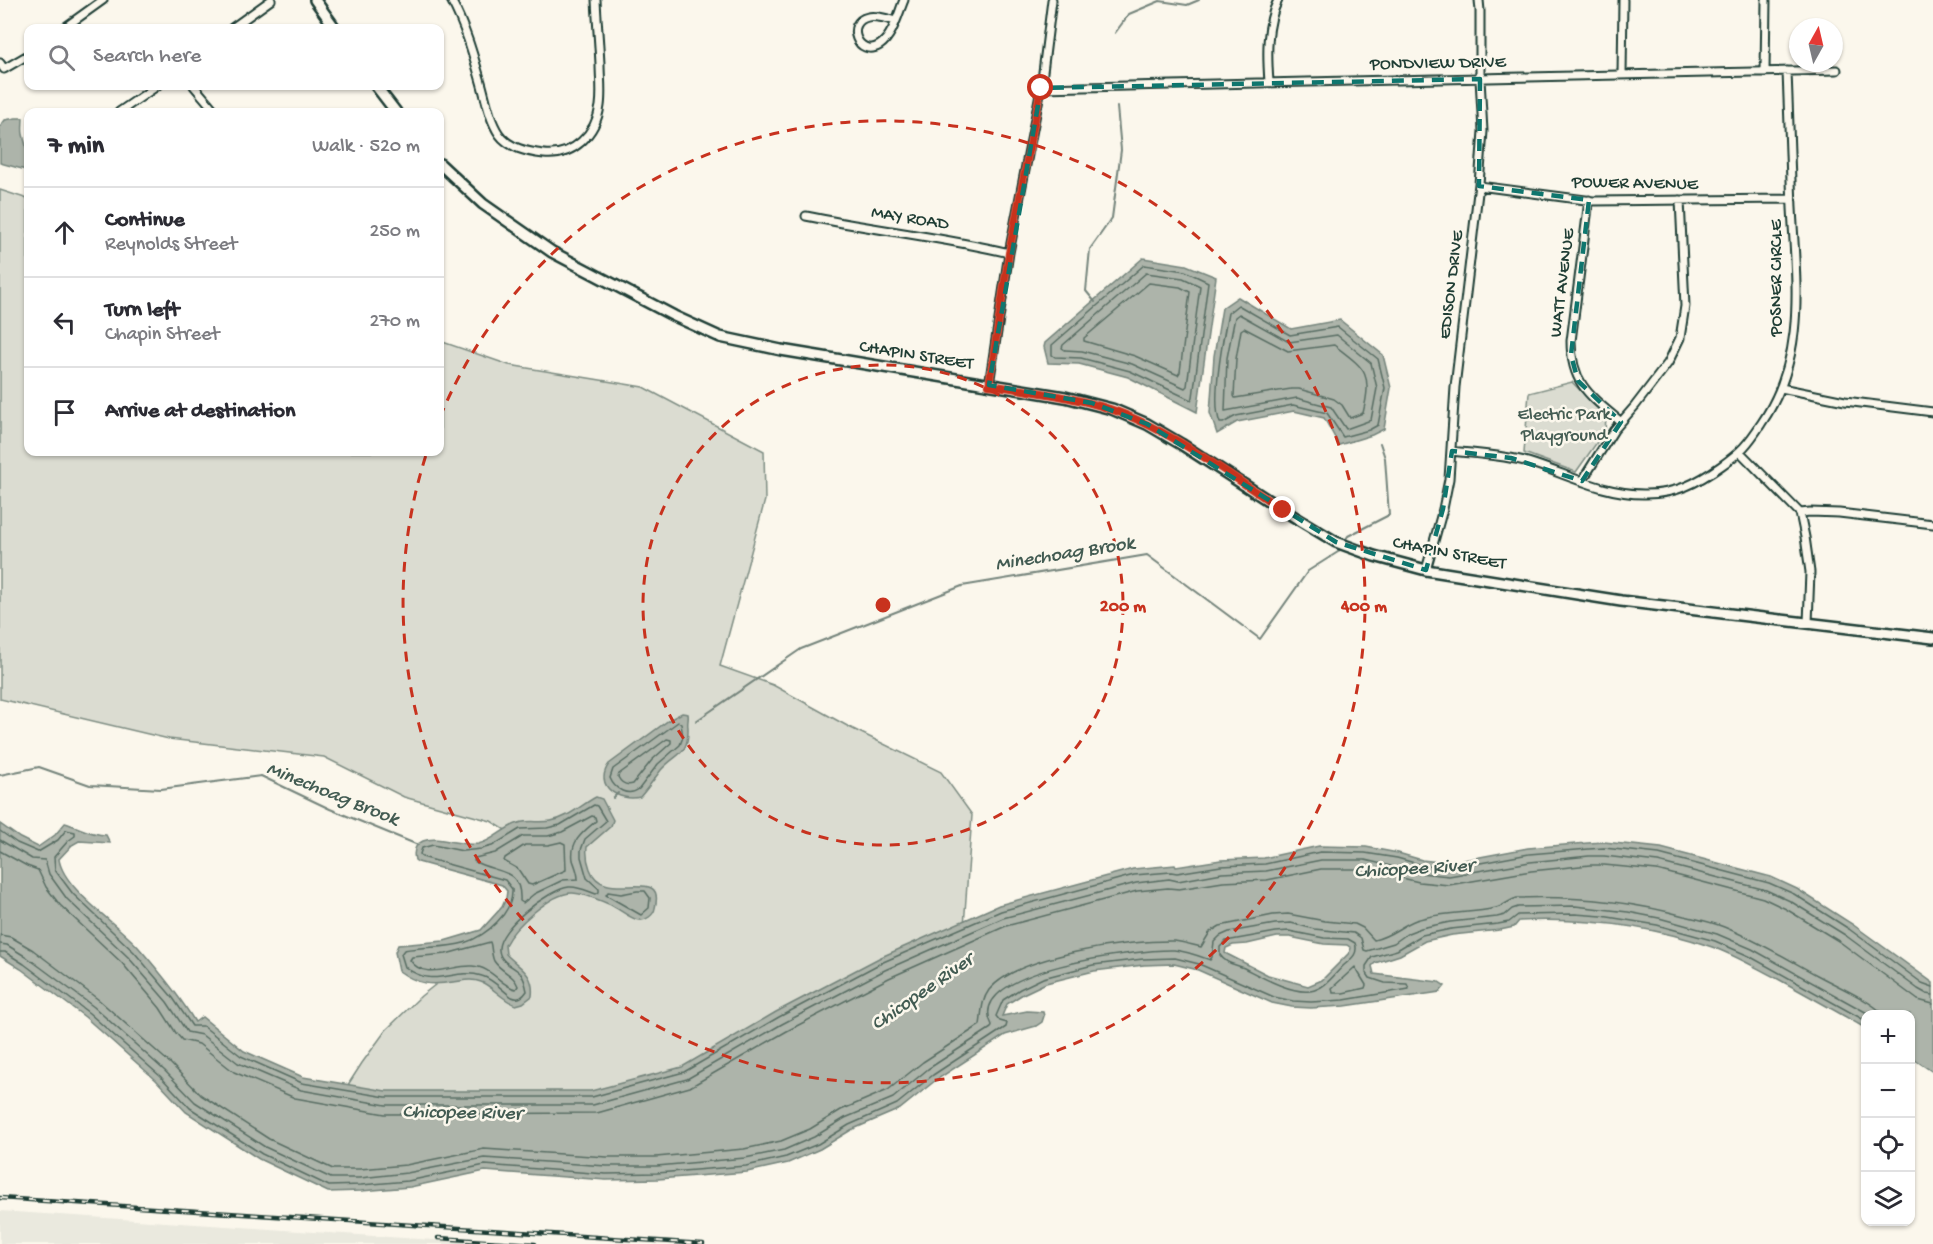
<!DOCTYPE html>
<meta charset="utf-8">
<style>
body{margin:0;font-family:"Gochi Hand",sans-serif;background:#f2f2f3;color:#2b2b33}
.controls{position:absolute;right:18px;bottom:18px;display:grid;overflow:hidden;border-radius:12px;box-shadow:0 2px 4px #0004}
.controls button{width:54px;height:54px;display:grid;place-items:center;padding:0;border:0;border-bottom:2px solid #e1e1e2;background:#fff;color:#2b2b33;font:30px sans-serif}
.compass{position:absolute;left:1789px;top:18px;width:54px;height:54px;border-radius:50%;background:#fff;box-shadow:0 2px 4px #0004;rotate:8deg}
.stop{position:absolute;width:18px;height:18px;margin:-14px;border:4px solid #c8321e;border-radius:50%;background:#fff}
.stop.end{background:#c8321e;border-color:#fff;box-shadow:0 2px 6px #0008}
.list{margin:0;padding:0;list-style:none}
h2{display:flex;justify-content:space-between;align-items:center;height:78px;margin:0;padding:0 24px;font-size:26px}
h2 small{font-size:20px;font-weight:400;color:#7c7c81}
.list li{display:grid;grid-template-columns:39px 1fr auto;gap:18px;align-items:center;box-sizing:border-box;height:90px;padding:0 24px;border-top:2px solid #e1e1e2}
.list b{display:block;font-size:22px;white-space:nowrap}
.list p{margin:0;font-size:20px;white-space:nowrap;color:#7c7c81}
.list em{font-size:20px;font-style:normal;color:#7c7c81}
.icon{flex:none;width:33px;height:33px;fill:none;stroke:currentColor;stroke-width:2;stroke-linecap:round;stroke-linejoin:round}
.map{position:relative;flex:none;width:1933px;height:1244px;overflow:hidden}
.search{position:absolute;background:#fff;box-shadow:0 2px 4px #0004;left:24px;top:24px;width:420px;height:66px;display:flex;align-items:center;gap:15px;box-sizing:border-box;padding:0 21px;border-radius:12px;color:#7c7c81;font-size:22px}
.panel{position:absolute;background:#fff;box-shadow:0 2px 4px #0004;left:24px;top:108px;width:420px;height:348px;border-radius:12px}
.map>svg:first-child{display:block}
</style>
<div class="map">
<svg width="1933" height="1244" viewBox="0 0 1933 1244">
<rect width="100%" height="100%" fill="#fbf7ec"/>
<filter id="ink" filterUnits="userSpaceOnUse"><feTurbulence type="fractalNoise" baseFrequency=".0167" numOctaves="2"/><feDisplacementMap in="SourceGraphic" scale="12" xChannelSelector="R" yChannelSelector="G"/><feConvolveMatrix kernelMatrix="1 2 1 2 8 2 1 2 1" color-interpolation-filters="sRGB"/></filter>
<g filter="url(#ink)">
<!-- built -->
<path fill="#eae9de" d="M 0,1211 L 493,1244 L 0,1244 Z"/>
<!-- green -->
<path fill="#dbdcd1" stroke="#7d8c82" stroke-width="1.5" d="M 0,190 L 28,199 L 28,452 L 440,452 L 440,341 L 509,365 L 643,387 L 764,451 L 765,500 L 720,666 L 773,685 L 851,728 L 941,772 L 972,815 L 964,926 L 634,1096 L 342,1094 L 362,1063 L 386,1030 L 421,996 L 497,936 L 537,850 L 491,821 L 404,797 L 324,757 L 169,739 L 0,699 Z
M 1572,382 L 1606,417 L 1605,431 L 1576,472 L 1524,453 L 1529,393 Z"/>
<!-- water -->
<path fill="#adb4aa" stroke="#74847b" stroke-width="1.5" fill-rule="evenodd" d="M 16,118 L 23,118 C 23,123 22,129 23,134 C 26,150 31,152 26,170 L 0,163 L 0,127 L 5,120 Z
M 1143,258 L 1186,265 L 1216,277 L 1197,412 L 1128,377 L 1079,364 L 1048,363 L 1044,347 L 1045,343 Z
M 1238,297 L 1291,329 L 1340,320 L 1383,355 L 1391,388 L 1384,429 L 1372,435 L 1339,445 L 1324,418 L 1294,411 L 1237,422 L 1217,434 L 1210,413 L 1214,356 L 1222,308 Z
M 682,713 L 688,714 C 689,719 687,722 688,727 C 689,756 677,752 661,770 C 654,779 648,788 640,797 C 619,802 593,786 609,764 L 669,720 Z
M 596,797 L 602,799 L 613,820 L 611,826 L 587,847 C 586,855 587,861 590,869 C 603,907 667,863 655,908 C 654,915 646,921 639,920 C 632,920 619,909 611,905 C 599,900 584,893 572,893 C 551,893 514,927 505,945 L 506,954 C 519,968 535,973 532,996 L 523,1003 L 516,1005 C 502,1000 492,986 481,982 C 471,978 462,981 453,982 C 430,986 417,984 399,971 L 395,952 L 398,945 L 444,941 L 481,930 L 502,907 L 506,898 L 507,891 L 502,885 L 418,862 L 415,860 C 413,852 414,845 423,841 C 437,835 460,846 478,844 C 494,841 503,827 519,823 C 529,820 540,823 551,821 C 568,818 581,805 596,797 Z
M 65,823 C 79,827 90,835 106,835 L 110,843 L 79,841 L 72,845 L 59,859 C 63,889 119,925 139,948 C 159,971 179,995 195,1022 L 202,1017 L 244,1051 L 303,1077 L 386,1091 L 591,1091 L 682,1067 L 776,1012 L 879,958 L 999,905 L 1133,869 L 1175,865 L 1176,867 L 1221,860 L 1264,858 L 1319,846 L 1366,847 L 1398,853 L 1422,860 L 1448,863 L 1528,848 L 1588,843 L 1604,842 L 1661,848 L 1771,877 L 1797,889 L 1852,924 L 1933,983 L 1933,1072 L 1911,1057 L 1910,1014 L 1866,1014 L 1865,1028 C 1836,1011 1807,995 1778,979 C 1756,968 1735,955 1712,947 C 1649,925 1586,918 1519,921 L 1514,927 L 1500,930 L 1452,935 L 1425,941 L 1400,955 L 1375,963 L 1372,966 L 1374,974 L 1439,982 L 1445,986 L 1440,992 L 1345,1006 L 1311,1008 L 1292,1007 L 1272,1003 L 1198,970 L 1174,964 L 1144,965 L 1094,971 L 1046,983 L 1023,994 L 1007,1004 L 1002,1016 L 1027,1011 L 1043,1012 L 1044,1016 L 1042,1022 L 1036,1026 L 1005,1035 L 936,1080 L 900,1109 L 851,1130 L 820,1149 L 788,1163 L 747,1172 L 658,1179 L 606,1180 L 485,1171 L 410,1187 L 361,1191 L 328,1192 L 259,1159 L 186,1112 L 156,1080 L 85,1017 L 21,969 L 0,956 L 0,824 L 20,838 L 38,847 L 55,835 ZM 1277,937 L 1290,937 L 1324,944 L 1347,945 L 1351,948 L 1349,953 L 1322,980 L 1308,986 L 1268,975 L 1225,953 L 1226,948 L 1233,945 L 1247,944 Z"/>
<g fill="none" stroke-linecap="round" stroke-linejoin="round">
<!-- shore -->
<path stroke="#586d63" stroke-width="1.5" d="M 1144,265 L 1185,271 L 1208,282 L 1193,397 L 1191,400 L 1130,371 L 1081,358 L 1055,357 L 1052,355 L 1052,345 Z
M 1146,273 L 1183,278 L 1200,286 L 1187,386 L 1185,388 L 1132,364 L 1082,351 L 1065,350 L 1062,348 L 1063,345 Z
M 1149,283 L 1180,287 L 1190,292 L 1180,372 L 1178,375 L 1135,356 L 1084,341 L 1084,338 Z
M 1238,305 L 1290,335 L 1338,327 L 1378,359 L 1385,388 L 1378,425 L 1369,430 L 1343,437 L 1327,413 L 1293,405 L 1236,416 L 1223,423 L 1220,423 C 1211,401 1223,338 1228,313 Z
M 1239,314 L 1289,342 L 1337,335 L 1371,363 L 1377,388 L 1371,420 L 1346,429 L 1331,407 L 1297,398 L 1225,411 L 1227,358 L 1235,317 Z
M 1244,328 L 1288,351 L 1334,345 C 1365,369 1373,372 1363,413 L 1350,418 L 1342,405 L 1334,399 L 1299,389 L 1291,389 L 1235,398 L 1234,396 L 1236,359 L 1241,330 Z
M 678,722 L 681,724 L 683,737 L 680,745 L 658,764 L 639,789 C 628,797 615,790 610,778 L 613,769 Z
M 667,739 L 671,740 L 671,743 L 652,760 L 633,784 C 626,786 621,783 618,777 L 619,774 Z
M 594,805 L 597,806 L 606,821 L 585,839 L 581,850 L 581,857 L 587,878 L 599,889 L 599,892 L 596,894 C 587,891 578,886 569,887 C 549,889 497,929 499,950 C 500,963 514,966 521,974 C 524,978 526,986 527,991 C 523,997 519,1000 512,997 C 503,991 493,979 482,976 C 453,967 435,990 405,967 L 401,954 L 404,950 C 440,944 467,953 497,922 C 506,913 513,902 512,889 L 505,880 L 422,857 L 420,854 L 422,848 L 433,845 L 463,851 L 481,849 L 492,846 L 520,829 L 547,828 L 560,825 Z
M 592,816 L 595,817 L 596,821 C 583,832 570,841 573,860 C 575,866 578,872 578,879 L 563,880 L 534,894 L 523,903 L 520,901 C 522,866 495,874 474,861 L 475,858 L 495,853 L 523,836 L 548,836 L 562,832 Z
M 0,831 L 17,843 L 38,852 L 58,840 L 66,830 L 75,832 L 75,836 L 68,841 L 54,857 L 55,870 L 73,894 L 134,952 L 173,998 L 192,1026 L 203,1026 L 241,1056 L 302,1083 L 386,1097 L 592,1097 L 684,1072 L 779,1017 L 881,963 L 1001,911 L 1134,875 L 1171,872 L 1177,873 L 1221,866 L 1265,864 L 1320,852 L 1365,853 L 1397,858 L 1422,865 L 1448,869 L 1529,854 L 1589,849 L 1604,848 L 1659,854 L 1769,883 L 1794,894 L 1849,929 L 1922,983 L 1933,987
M 0,840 L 32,859 L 45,860 L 49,874 L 67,899 L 128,957 L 167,1002 L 187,1032 L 202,1035 L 238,1063 L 301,1090 L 386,1105 L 593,1105 L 687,1079 L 782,1024 L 885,970 L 1003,918 L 1136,883 L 1169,879 L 1178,881 L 1222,873 L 1266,871 L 1321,860 L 1365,860 L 1420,873 L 1449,876 L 1530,862 L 1589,856 L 1604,856 L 1658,862 L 1766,890 L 1790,901 L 1845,935 L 1918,989 L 1927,994 L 1933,995
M 561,842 L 565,844 L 566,870 L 532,885 L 528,884 L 518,869 L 504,861 L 505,858 L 525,845 L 548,845 Z
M 0,851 L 27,866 L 38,870 L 46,887 L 60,905 L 122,963 L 160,1008 L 176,1033 L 182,1040 L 199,1044 L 234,1072 L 295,1098 L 385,1114 L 597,1113 L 690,1087 L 787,1031 L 889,978 L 1006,926 L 1137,891 L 1168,888 L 1179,889 L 1223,882 L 1267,880 L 1321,869 L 1364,869 L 1419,882 L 1449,885 L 1531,871 L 1590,865 L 1604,865 L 1657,870 L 1763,898 L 1786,909 L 1840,942 L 1918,1000 L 1933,1004
M 637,891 L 645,891 L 650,898 L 649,908 L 641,915 L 606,895 L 608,892 L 621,894 Z
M 1289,931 L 1324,938 L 1348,939 L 1355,943 C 1359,954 1351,959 1343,966 C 1333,976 1325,989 1310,991 C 1291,994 1260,976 1244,968 C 1235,964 1226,964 1220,955 L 1220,947 L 1226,941 L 1276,932 Z
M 0,935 L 11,937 L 33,950 L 99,1000 L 171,1064 L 201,1095 L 269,1139 L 333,1169 L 360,1169 L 406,1165 L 484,1149 L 607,1157 L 656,1157 L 744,1149 L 781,1141 L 810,1129 L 841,1110 L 888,1090 L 923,1062 L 980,1025 C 982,1013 981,1001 989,990 C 1018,955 1130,940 1174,941 C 1183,942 1192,945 1201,947 L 1210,932 L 1220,926 L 1273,915 L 1288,914 L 1325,921 L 1355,924 L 1363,928 L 1374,940 C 1392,936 1400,926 1416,920 C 1442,911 1470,914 1496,908 C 1504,906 1509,900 1517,898 C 1575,896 1629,901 1684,916 C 1697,919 1711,922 1724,927 C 1756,940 1786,958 1817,975 C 1835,985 1870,1000 1883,1014
M 490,942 C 492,947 491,955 494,961 C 501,972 514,974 518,986 L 516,989 C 500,986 493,967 472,966 C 452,965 424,981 410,960 L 412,957 L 446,954 Z
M 0,944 L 7,945 L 28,958 L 94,1007 L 165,1071 L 195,1102 L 265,1147 L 331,1178 L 360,1178 L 407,1173 L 484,1158 L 607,1166 L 657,1166 L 745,1158 L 784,1150 L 814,1137 L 845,1118 L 893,1098 L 928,1069 L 991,1028 L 992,1025 C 962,969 1143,949 1174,950 C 1186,951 1199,956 1210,960 L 1212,957 L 1214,942 L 1220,936 L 1229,932 L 1275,924 L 1291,923 L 1314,929 L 1354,933 L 1361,938 L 1364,950 L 1367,951 L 1394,943 L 1408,933 L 1421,928 L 1450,922 L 1497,917 L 1505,915 L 1512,909 L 1518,907 L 1575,906 L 1628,912 L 1659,918 L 1717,934 L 1752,949 L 1869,1014
M 0,952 L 5,952 L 24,964 L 89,1013 L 160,1076 L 190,1108 L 262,1154 L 329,1186 L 361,1185 L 408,1181 L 485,1165 L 606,1174 L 657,1173 L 746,1166 L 786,1157 L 818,1144 L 849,1125 L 897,1104 L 933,1075 L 1006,1027 L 1007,1023 L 1000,1021 L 996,1016 L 1003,1000 L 1020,989 L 1043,978 L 1093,965 L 1143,959 L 1175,958 L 1199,964 L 1274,997 L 1293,1001 L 1311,1002 L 1344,1000 L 1409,989 L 1407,984 L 1385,983 L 1370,978 L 1366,972 L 1366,966 L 1372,957 L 1397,950 L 1422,935 L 1451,929 L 1498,924 L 1509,922 L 1518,915 L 1575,914 L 1602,916 L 1657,925 L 1715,941 L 1749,956 L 1866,1021
M 1355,967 L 1366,985 L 1365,988 L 1343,993 L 1333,993 L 1332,988 Z"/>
<!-- stream -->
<path stroke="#74847b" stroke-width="2" d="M 1115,33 L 1129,14 L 1160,1 L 1187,5 L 1199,0
M 1095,302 L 1086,291 L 1090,249 L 1112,218 L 1121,150 L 1117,107
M 1344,542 L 1348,536 L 1389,515 L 1385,458 L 1380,443
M 696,721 L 801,649 L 962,586 L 1147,555 L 1260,639 L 1308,571 L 1338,552 L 1341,547
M 0,775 L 39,767 L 90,785 L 161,789 L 261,776 L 330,809 L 418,845
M 613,798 L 618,793"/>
<defs>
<path id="street" d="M 451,0 C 465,26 473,54 481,82 C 486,99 489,119 499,134 C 509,148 527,152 544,154 C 573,157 596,134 600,106 C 602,92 600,78 600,64 C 599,43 597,21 596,0
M 896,21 C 887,19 877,15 868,17 C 844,22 858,59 880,45 C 893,36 898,14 904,0
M 64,28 L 103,0
M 232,28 L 271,0
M 0,63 L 4,69 L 28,55
M 1765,72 L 1766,0
M 1622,75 L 1623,0
M 1269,82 C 1267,55 1266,25 1278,0
M 194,86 L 216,112
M 1041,88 L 1837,70
M 119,112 L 157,86
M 1479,186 L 1593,201 L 1792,199
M 1589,200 L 1571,341 C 1571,384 1590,396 1621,422
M 806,216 C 874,230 942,237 1009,253
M 989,385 L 1009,253 L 1041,88 L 1052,0
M 1781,388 L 1845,401 L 1933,412
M 1452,451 C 1477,454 1503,455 1528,462 C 1567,474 1605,495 1646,494 C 1676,494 1697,483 1721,466 C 1741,452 1748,444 1761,424 C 1807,357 1796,284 1792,208 C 1790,162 1789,117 1787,71
M 1740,452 L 1800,513 L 1805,537 L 1810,572 L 1808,623
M 1582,481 L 1614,430 L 1635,406 L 1668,363 L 1680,338 L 1685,306 L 1680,200
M 1800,513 L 1810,512 L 1839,513 L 1933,524
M 1426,570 L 1443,509 L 1449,479 L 1455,387 L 1479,184 L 1483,131 L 1480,79 L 1480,11 L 1479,0"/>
<path id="secondary" d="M 315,0 L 335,28
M 376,86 L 396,112
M 440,164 L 483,204 L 552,252 L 674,316 L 720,337 L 781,350 L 1065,397 L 1112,409 L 1147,424 L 1181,444 L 1283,510 L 1336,542 L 1374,556 L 1426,570 L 1621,601 L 1933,638"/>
</defs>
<!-- street casing -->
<use href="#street" stroke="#1f3d34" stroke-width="11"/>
<!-- secondary casing -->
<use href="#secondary" stroke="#1f3d34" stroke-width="14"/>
<!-- street -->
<use href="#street" stroke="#fbf7ec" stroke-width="7"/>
<!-- secondary -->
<use href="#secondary" stroke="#fbf7ec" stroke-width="9"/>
<defs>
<path id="rail" d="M 0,1198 L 703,1244
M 438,1238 L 535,1244"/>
</defs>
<!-- rail casing -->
<use href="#rail" stroke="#1f3d34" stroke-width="4.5"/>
<!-- rail -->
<use href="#rail" stroke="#fbf7ec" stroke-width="2" stroke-dasharray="7" stroke-linecap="butt"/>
</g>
</g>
<g fill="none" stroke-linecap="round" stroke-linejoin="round" filter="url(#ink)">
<!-- route -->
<path stroke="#c8321e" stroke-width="8" d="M 1041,88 L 1009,253 L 989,385 C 1030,391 1071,396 1110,409 C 1168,428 1231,476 1283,510"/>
</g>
<!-- marked area -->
<path fill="none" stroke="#0f766e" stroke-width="4.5" stroke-dasharray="12 8" stroke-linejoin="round" d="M 1480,79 L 1479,186 L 1589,200 L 1571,355 L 1578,381 L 1621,422 L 1582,481 L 1511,458 L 1452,451 L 1443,509 L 1426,570 L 1336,542 L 1147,424 L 1092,403 L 989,385 L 1041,88 Z"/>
<!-- distance rings -->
<g fill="none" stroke="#c8321e" stroke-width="3" stroke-dasharray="10 8">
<circle cx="883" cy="605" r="240"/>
<path d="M440 417A481 481 0 1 1 427 452"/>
</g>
<g text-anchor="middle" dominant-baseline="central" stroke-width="5" stroke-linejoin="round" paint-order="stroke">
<!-- street labels -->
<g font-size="18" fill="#1f3d34" stroke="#fbf7ec">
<text transform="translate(1438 64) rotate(-1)">PONDVIEW DRIVE</text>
<text transform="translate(1635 184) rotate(1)">POWER AVENUE</text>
<text transform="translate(910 219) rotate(9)">MAY ROAD</text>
<text transform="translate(1777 278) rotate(-90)">POSNER CIRCLE</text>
<text transform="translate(1563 283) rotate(-83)">WATT AVENUE</text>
<text transform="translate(1452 285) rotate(-83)">EDISON DRIVE</text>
<text transform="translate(916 356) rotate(9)">CHAPIN STREET</text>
<text transform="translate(1449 554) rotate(11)">CHAPIN STREET</text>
</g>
<!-- park labels -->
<g font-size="18" fill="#455d53" stroke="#fbf7ec">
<text x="1564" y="415">Electric Park<tspan x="1564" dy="21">Playground</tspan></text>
</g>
<!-- water labels -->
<g font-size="20" font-style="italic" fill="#425b52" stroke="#fbf7ec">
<text transform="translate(1065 555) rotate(-9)">Minechoag Brook</text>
<text transform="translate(332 795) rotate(22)">Minechoag Brook</text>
<text transform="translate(1414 870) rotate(-3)">Chicopee River</text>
<text transform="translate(923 993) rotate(-35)">Chicopee River</text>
<text transform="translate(462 1114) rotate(1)">Chicopee River</text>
</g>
</g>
<circle cx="883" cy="605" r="9" fill="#c8321e" stroke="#fbf7ec" stroke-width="3"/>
<g font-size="18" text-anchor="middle" font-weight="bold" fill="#c8321e" stroke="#fbf7ec" stroke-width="5" stroke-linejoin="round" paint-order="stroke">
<text x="1123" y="611">200 m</text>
<text x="1364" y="611">400 m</text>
</g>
</svg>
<div class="controls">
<button>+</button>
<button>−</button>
<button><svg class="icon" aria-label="locate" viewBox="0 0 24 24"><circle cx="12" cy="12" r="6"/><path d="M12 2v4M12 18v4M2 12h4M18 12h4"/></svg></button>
<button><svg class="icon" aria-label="layers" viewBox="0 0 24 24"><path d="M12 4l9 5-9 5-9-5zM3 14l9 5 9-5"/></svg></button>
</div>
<svg class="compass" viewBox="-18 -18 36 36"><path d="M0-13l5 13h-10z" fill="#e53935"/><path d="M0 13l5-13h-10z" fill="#7c7c81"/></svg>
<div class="stop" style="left:1041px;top:88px"></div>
<div class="stop end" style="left:1283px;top:510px"></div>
<div class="search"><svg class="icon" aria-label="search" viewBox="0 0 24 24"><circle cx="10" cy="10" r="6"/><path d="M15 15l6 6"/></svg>Search here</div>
<section class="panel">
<h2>7 min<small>Walk · 520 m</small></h2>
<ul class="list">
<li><svg class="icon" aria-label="ahead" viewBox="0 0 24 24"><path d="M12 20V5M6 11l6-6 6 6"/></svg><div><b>Continue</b><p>Reynolds Street</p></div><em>250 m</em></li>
<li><svg class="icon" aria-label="left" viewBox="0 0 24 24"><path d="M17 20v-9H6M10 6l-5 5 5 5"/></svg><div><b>Turn left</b><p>Chapin Street</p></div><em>270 m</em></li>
<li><svg class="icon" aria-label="arrive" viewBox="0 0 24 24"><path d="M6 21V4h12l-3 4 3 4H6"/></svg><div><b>Arrive at destination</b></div></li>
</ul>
</section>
</div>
